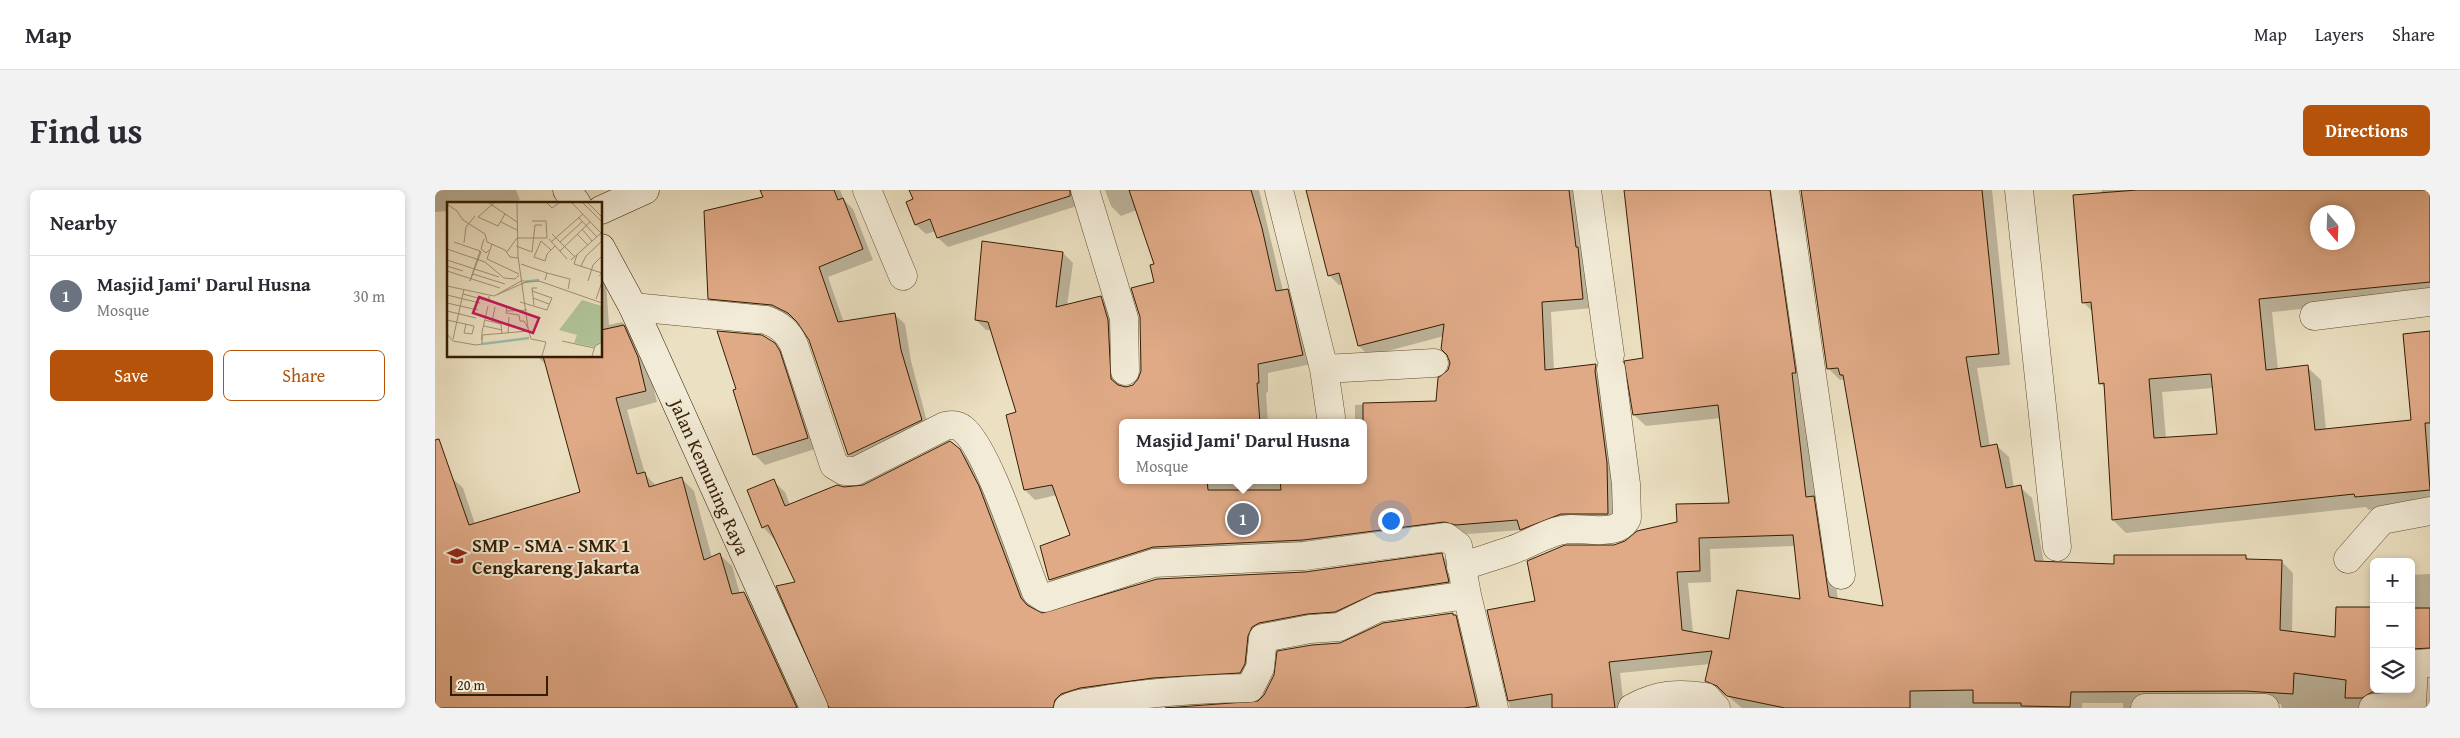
<!DOCTYPE html>
<meta charset="utf-8">
<style>
body{margin:0;font-family:"Gentium Book Plus",serif;background:#f2f2f3;color:#2b2b33}
.controls{position:absolute;right:15px;bottom:15px;display:grid;overflow:hidden;border-radius:8px;box-shadow:0 2px 8px #0003}
.controls button{width:45px;height:45px;display:grid;place-items:center;padding:0;border:0;border-bottom:1px solid #e1e1e2;background:#fff;color:#2b2b33;font:25px sans-serif}
.compass{position:absolute;left:1875px;top:15px;width:45px;height:45px;border-radius:50%;background:#fff;box-shadow:0 2px 8px #0003;rotate:161deg}
.scale{position:absolute;left:15px;bottom:12px;width:98px;box-sizing:border-box;padding-left:5px;border:2px solid #341d01;border-top:0;font-size:14px;line-height:18px;white-space:nowrap;color:#341d01;-webkit-text-stroke:4px #f2ebd7;paint-order:stroke}
.you{position:absolute;left:955px;top:330px;width:18px;height:18px;margin:-12px;border:4px solid #fff;border-radius:50%;background:#1a73e8;box-shadow:0 0 0 8px #1a73e833}
.badge{display:grid;place-items:center;width:32px;height:32px;border-radius:50%;background:#b45309;color:#fff;font-size:16px;font-weight:700}
.pin{position:absolute;translate:-50% -50%;border:2px solid #fff;box-shadow:0 1px 5px #0006}
.popup{position:absolute;left:684px;top:229px;width:248px;height:65px;box-sizing:border-box;display:grid;place-content:center;border-radius:8px;background:#fff;filter:drop-shadow(0 1px 4px #0005);font-size:16px;white-space:nowrap;color:#7c7c81}
.popup b{font-size:19px;color:#2b2b33}
.popup::after{content:'';position:absolute;left:50%;top:100%;margin-left:-10px;border:10px solid transparent;border-top-color:#fff}
.list{margin:0;padding:0;list-style:none}
h2{display:flex;justify-content:space-between;align-items:center;height:65px;margin:0;padding:0 20px;font-size:21px}
h2 small{font-size:16px;font-weight:400;color:#7c7c81}
.list li{display:grid;grid-template-columns:32px 1fr auto;gap:15px;align-items:center;box-sizing:border-box;height:80px;padding:0 20px;border-top:1px solid #e1e1e2}
.list b{display:block;font-size:19px;white-space:nowrap}
.list p{margin:0;font-size:16px;white-space:nowrap;color:#7c7c81}
.list em{font-size:16px;font-style:normal;color:#7c7c81}
.actions{display:flex;gap:10px;padding:15px 20px}
.actions a{flex:1;padding:11px 0;border:1px solid #b45309;border-radius:8px;text-align:center;font-size:18px;color:#b45309}
.actions .main{background:#b45309;color:#fff}
.icon{flex:none;width:28px;height:28px;fill:none;stroke:currentColor;stroke-width:2;stroke-linecap:round;stroke-linejoin:round}
.map{position:relative;flex:none;width:1995px;height:518px;overflow:hidden;border-radius:8px}
header{display:flex;align-items:center;gap:30px;box-sizing:border-box;height:70px;padding:0 25px;background:#fff;border-bottom:1px solid #e1e1e2}
header strong{font-size:24px}
nav{display:flex;gap:28px;margin-inline-start:auto;font-size:18px}
.intro{display:flex;align-items:center;justify-content:space-between;box-sizing:border-box;height:120px;padding:0 30px}
h1{margin:0;font-size:35px}
.button{padding:12px 22px;border-radius:8px;background:#b45309;color:#fff;font-size:18px;font-weight:700}
main{display:flex;gap:30px;padding:0 30px}
aside{flex:1;background:#fff;border-radius:8px;box-shadow:0 2px 8px #0003}
.map>svg:first-child{display:block}
</style>
<header>
<strong>Map</strong>
<nav><a>Map</a><a>Layers</a><a>Share</a></nav>
</header>
<div class="intro"><h1>Find us</h1><a class="button">Directions</a></div>
<main>
<aside>
<h2>Nearby<small></small></h2>
<ul class="list">
<li><span class="badge" style="background:#6b7280">1</span><div><b>Masjid Jami' Darul Husna</b><p>Mosque</p></div><em>30 m</em></li>
</ul>
<div class="actions"><a class="main">Save</a><a>Share</a></div>
</aside>
<div class="map">
<svg width="1995" height="518" viewBox="0 0 1995 518">
<rect width="100%" height="100%" fill="#ebe0c1"/>
<filter id="stains"><feTurbulence type="fractalNoise" baseFrequency=".004" numOctaves="4"/><feColorMatrix values="0 0 0 0 .2 0 0 0 0 .09 0 0 0 0 .02 0 0 0 .5 -.17"/></filter>
<radialGradient id="worn" r=".72"><stop offset=".6" stop-color="#630" stop-opacity="0"/><stop offset="1" stop-color="#630" stop-opacity=".3"/></radialGradient>
<!-- shadow -->
<path fill="#0003" fill-rule="evenodd" d="M 0,0 L 81,0 L 85,10 L 74,14 L 14,14 L 14,21 L 0,22 Z
M 335,0 L 405,0 L 409,10 L 418,19 L 438,70 L 393,87 L 409,133 L 459,124 L 470,134 L 476,171 L 491,228 L 494,231 L 424,274 L 413,264 L 375,149 L 364,133 L 348,125 L 285,119 L 274,108 Z
M 475,0 L 648,0 L 645,15 L 513,57 L 503,48 L 501,41 L 491,44 L 481,35 L 479,10 Z
M 670,0 L 824,0 L 848,101 L 852,100 L 862,110 L 877,174 L 833,183 L 833,202 L 831,203 L 833,233 L 688,233 L 688,290 L 928,290 L 928,233 L 920,233 L 920,215 L 1002,212 L 1016,173 L 1009,146 L 934,166 L 924,156 L 908,94 L 904,95 L 894,85 L 891,0 L 1142,0 L 1157,118 L 1116,122 L 1119,180 L 1161,175 L 1171,185 L 1182,333 L 1096,349 L 1086,340 L 1032,344 L 1020,341 L 625,399 L 615,390 L 606,357 L 636,346 L 622,305 L 600,310 L 590,300 L 583,223 L 557,140 L 551,140 L 541,130 L 548,53 L 628,63 L 638,73 L 632,116 L 665,107 L 675,117 L 684,193 L 685,196 L 691,198 L 699,195 L 705,190 L 707,181 L 721,93 L 721,75 L 702,20 L 686,26 L 676,16 Z
M 1191,0 L 1351,0 L 1368,194 L 1381,310 L 1390,319 L 1403,410 L 1449,418 L 1410,189 L 1405,190 L 1393,178 L 1367,0 L 1557,0 L 1575,175 L 1542,178 L 1555,257 L 1562,256 L 1574,267 L 1579,298 L 1585,297 L 1597,308 L 1609,373 L 1681,375 L 1810,366 L 1815,370 L 1846,371 L 1858,383 L 1857,443 L 1939,499 L 1974,499 L 1939,518 L 1847,518 L 1846,514 L 1843,514 L 1688,518 L 1688,513 L 1647,513 L 1647,518 L 1307,518 L 1294,507 L 1283,502 L 1272,491 L 1275,474 L 1185,483 L 1189,518 L 1075,518 L 1053,421 L 1102,412 L 1179,356 L 1295,314 L 1286,228 L 1211,236 L 1199,225 L 1210,169 ZM 1360,356 L 1367,411 L 1295,450 L 1258,443 L 1253,393 L 1276,392 L 1275,359 Z
M 1667,0 L 1995,0 L 1995,106 L 1837,122 L 1843,180 L 1872,177 L 1886,190 L 1891,240 L 1978,231 L 1995,143 L 1995,314 L 1934,320 L 1931,317 L 1691,343 L 1678,330 L 1671,199 L 1665,193 L 1658,122 L 1648,112 ZM 1882,22 L 1912,22 L 1912,52 L 1882,52 ZM 1778,198 L 1783,245 L 1731,248 L 1727,202 Z
M 166,84 L 171,93 L 174,135 L 187,132 L 198,144 L 214,179 L 222,212 L 192,220 L 210,284 L 221,296 L 247,289 L 259,301 L 277,368 L 285,365 L 297,376 L 305,404 L 309,403 L 321,415 L 367,518 L 0,518 L 0,292 L 16,287 L 28,298 L 40,334 L 146,302 L 112,176 L 102,166 L 166,166 Z
M 339,154 L 349,165 L 383,258 L 330,275 L 320,265 L 299,201 L 303,200 Z
M 517,252 L 536,272 L 555,309 L 597,419 L 607,425 L 870,383 L 1006,365 L 1020,378 L 1025,403 L 837,444 L 821,486 L 637,518 L 396,518 L 362,393 L 339,349 L 328,337 L 338,291 L 350,302 L 355,315 L 409,298 L 428,296 Z
M 1995,384 L 1995,470 L 1976,480 L 1976,385 Z
M 1018,424 L 1032,438 L 1051,518 L 757,518 L 824,512 L 906,454 Z
M 1995,492 L 1995,518 L 1993,518 L 1994,516 Z"/>
<!-- building -->
<path fill="#e0aa87" stroke="#341d01" fill-rule="evenodd" d="M 325,0 L 399,0 L 403,10 L 408,8 L 428,59 L 384,77 L 403,132 L 460,123 L 466,160 L 487,230 L 413,265 L 374,150 L 362,132 L 353,123 L 337,115 L 273,109 L 269,21 L 328,7 Z
M 474,0 L 635,0 L 635,6 L 502,48 L 495,29 L 480,35 L 471,12 L 478,9 Z
M 694,0 L 816,0 L 827,38 L 841,101 L 853,99 L 868,165 L 823,174 L 824,193 L 822,193 L 825,233 L 688,233 L 688,290 L 772,290 L 773,300 L 846,300 L 845,290 L 928,290 L 928,213 L 1001,211 L 1003,188 L 1013,180 L 1015,173 L 1012,165 L 1006,159 L 1009,134 L 923,156 L 904,83 L 893,86 L 871,0 L 1134,0 L 1141,57 L 1143,57 L 1148,109 L 1107,112 L 1110,180 L 1161,174 L 1160,181 L 1172,273 L 1173,324 L 1126,324 L 1085,340 L 1082,330 L 1021,335 L 1009,332 L 868,350 L 718,357 L 614,390 L 605,356 L 635,345 L 617,295 L 589,300 L 571,225 L 581,222 L 553,132 L 540,130 L 547,51 L 628,62 L 621,117 L 666,106 L 673,130 L 676,189 L 683,195 L 691,197 L 698,195 L 703,189 L 706,181 L 705,127 L 696,98 L 719,92 L 715,75 L 719,74 Z
M 1189,0 L 1335,0 L 1361,183 L 1357,183 L 1371,307 L 1379,306 L 1394,407 L 1448,416 L 1408,185 L 1405,185 L 1403,178 L 1392,179 L 1366,0 L 1547,0 L 1564,164 L 1531,167 L 1546,257 L 1562,254 L 1571,298 L 1586,295 L 1600,371 L 1679,374 L 1679,365 L 1811,365 L 1811,369 L 1847,370 L 1845,440 L 1900,447 L 1901,417 L 1939,417 L 1939,499 L 1962,500 L 1937,502 L 1927,508 L 1910,508 L 1911,490 L 1859,483 L 1858,504 L 1810,501 L 1636,502 L 1635,517 L 1586,516 L 1586,513 L 1538,513 L 1538,500 L 1475,501 L 1475,518 L 1350,518 L 1292,506 L 1282,496 L 1270,491 L 1277,461 L 1174,472 L 1180,518 L 1117,518 L 1117,504 L 1073,511 L 1052,420 L 1100,411 L 1092,371 L 1130,355 L 1179,355 L 1190,351 L 1202,341 L 1242,332 L 1241,314 L 1294,313 L 1283,215 L 1198,225 L 1189,171 L 1208,168 ZM 1358,345 L 1365,409 L 1302,400 L 1294,449 L 1247,440 L 1242,382 L 1265,381 L 1264,348 Z
M 1702,0 L 1995,0 L 1995,92 L 1824,109 L 1831,180 L 1873,175 L 1880,240 L 1976,230 L 1968,144 L 1995,141 L 1995,233 L 1990,233 L 1995,300 L 1920,307 L 1919,304 L 1677,330 L 1669,193 L 1664,194 L 1656,112 L 1647,113 L 1638,5 ZM 1882,22 L 1912,22 L 1912,52 L 1882,52 ZM 1776,184 L 1782,244 L 1719,248 L 1714,189 Z
M 189,135 L 203,167 L 211,201 L 181,208 L 202,284 L 210,282 L 214,297 L 247,287 L 269,370 L 285,363 L 297,404 L 309,402 L 362,518 L 0,518 L 0,250 L 4,249 L 34,335 L 145,302 L 108,166 L 166,166 L 166,140 Z
M 282,141 L 327,145 L 340,153 L 345,161 L 373,248 L 318,265 L 298,200 L 301,199 Z
M 515,251 L 525,259 L 544,296 L 586,408 L 592,415 L 607,423 L 722,389 L 870,382 L 1007,363 L 1014,392 L 941,403 L 900,422 L 872,424 L 824,433 L 817,437 L 813,446 L 810,474 L 805,483 L 718,488 L 645,498 L 626,504 L 620,510 L 618,518 L 394,518 L 341,396 L 360,392 L 333,335 L 327,338 L 312,300 L 339,289 L 350,316 L 402,295 L 409,297 L 428,295 Z
M 1976,418 L 1995,418 L 1995,458 L 1976,459 Z
M 1018,423 L 1018,425 L 1021,425 L 1042,516 L 1029,518 L 730,518 L 823,511 L 829,505 L 839,485 L 842,461 L 877,455 L 905,453 L 948,433 Z"/>
<g fill="none" stroke-linecap="round" stroke-linejoin="round">
<defs>
<path id="street" d="M 432,0 L 468,86
M 650,0 L 689,128 L 690,181
M 844,0 L 889,179 L 896,227
M 1152,0 L 1175,165
M 1350,0 L 1406,385
M 1584,0 L 1622,357
M 198,117 L 331,130 C 345,135 353,142 359,155 L 399,275 L 409,281 L 421,281 L 510,236 C 517,234 523,235 528,239 C 553,259 587,367 601,402 L 610,408 L 719,373 L 869,366 L 1011,347 L 1023,356 L 1032,405 L 1059,518
M 1879,126 L 1995,112
M 889,179 L 999,173
M 1913,369 L 1947,330 L 1995,321
M 1026,377 C 1043,371 1060,366 1077,360 C 1095,354 1115,340 1135,339 C 1152,338 1183,347 1192,328 L 1191,294 L 1176,179
M 633,518 C 642,513 654,513 663,511 C 713,502 764,499 815,498 L 825,478 L 828,448 L 875,439 L 904,437 L 943,418 L 1032,405
M 1197,518 C 1223,504 1243,503 1271,507 L 1281,518
M 1710,518 L 1830,518
M 1938,518 L 1977,515 L 1979,474 L 1995,473"/>
<path id="secondary" d="M 132,0 L 142,14
M 166,20 L 210,0
M 166,58 L 198,117 L 379,518"/>
</defs>
<!-- street casing -->
<use href="#street" stroke="#624e31" stroke-width="29"/>
<!-- secondary casing -->
<use href="#secondary" stroke="#341d01" stroke-width="29"/>
<!-- street -->
<use href="#street" stroke="#f2ebd7" stroke-width="28"/>
<!-- secondary -->
<use href="#secondary" stroke="#f2ebd7" stroke-width="28"/>
</g>
<!-- icons -->
<defs>
<symbol id="school-bare" viewBox="-9 -9 18 18"><path d="M0-5L7-2L0 1L-7-2ZM-4 1L0 2.5L4 1V4Q0 6-4 4Z" fill="#8f2418" stroke="#f2ebd7" stroke-width="2.5" paint-order="stroke"/></symbol>
</defs>
<g fill-rule="evenodd">
<use href="#school-bare" x="8" y="352" width="28" height="28"/>
</g>
<g text-anchor="middle" dominant-baseline="central" stroke-width="4" stroke-linejoin="round" paint-order="stroke">
<!-- street labels -->
<g font-size="19" fill="#341d01" stroke="#f2ebd7">
<text transform="translate(275 287) rotate(66)">Jalan Kemuning Raya</text>
</g>
<!-- poi labels -->
<g font-size="19" font-weight="bold" fill="#341d01" stroke="#f2ebd7" text-anchor="start">
<text x="37" y="355">SMP - SMA - SMK 1<tspan x="37" dy="22">Cengkareng Jakarta</tspan></text>
</g>
</g>
<!-- overview -->
<g transform="translate(12 12)">
<rect width="155" height="155" fill="#ebe0c1"/>
<path d="M 135,98 L 155,104 L 155,139 L 147,145 L 127,141 L 130,133 L 112,128 Z" fill="#b1c398"/>
<path fill="none" stroke="#99bdae" stroke-width="2.5" d="M 76,80 L 92,78M 35,142 L 82,136"/>
<path fill="none" stroke="#a29274" stroke-width="1" d="M 42,1 L 70,20M 47,1 L 31,15 L 51,24 L 58,12M 70,1 L 71,54 L 81,126 L 84,137 L 99,140 L 95,154M 100,1 L 105,6 L 112,1M 125,1 L 155,32M 136,1 L 155,20M 141,1 L 155,15M 0,2 L 10,9 L 16,18 L 38,32 L 40,40 L 58,48 L 63,55 L 71,56M 131,15 L 150,35M 54,20 L 70,28M 135,27 L 145,39M 105,32 L 128,55M 130,32 L 141,43M 37,37 L 34,47 L 39,51 L 42,48M 102,37 L 120,57M 7,40 L 33,49M 104,40 L 136,12M 113,40 L 135,20M 17,41 L 19,25 L 28,14M 45,42 L 40,57 L 72,72M 69,44 L 85,50 L 88,23 L 95,23M 0,47 L 38,60 L 57,76 L 68,77 L 72,73M 104,48 L 94,39 L 87,55 L 98,59 L 100,52 L 108,44M 33,49 L 34,50 L 23,79 ZM 113,49 L 143,20M 60,50 L 70,36 L 100,36 L 99,19 L 85,19M 130,53 L 127,62 L 155,71 L 152,74M 0,58 L 52,75M 124,58 L 154,31M 74,62 L 100,71 L 98,78M 0,64 L 16,69M 134,64 L 139,54 L 155,39M 0,69 L 53,86M 100,71 L 123,77 L 121,87M 26,72 L 58,82M 141,79 L 146,63 L 155,54M 0,84 L 47,94 L 79,80 L 92,79 L 155,101M 16,92 L 42,99M 51,92 L 76,78M 0,93 L 33,101M 42,94 L 42,99 L 60,104 L 59,111 L 72,113 L 73,119 L 77,119 L 81,126M 86,96 L 102,102M 149,97 L 155,80M 73,100 L 100,108 L 105,96 L 85,89M 0,101 L 31,108M 87,103 L 85,86 L 90,86M 0,109 L 29,116M 60,109 L 80,108M 0,118 L 27,124 L 25,132 L 17,131 L 19,122M 38,118 L 54,122 L 55,132M 45,120 L 48,105M 37,124 L 55,128M 35,130 L 41,104M 61,131 L 62,115M 0,132 L 6,139 L 29,143 L 35,142 L 35,130M 6,137 L 17,87M 35,138 L 35,133 L 82,129M 115,139 L 147,146M 145,154 L 148,144 L 155,140"/>
<path fill="#c2185b" fill-opacity="0.15" stroke="#c2185b" stroke-width="2.5" d="M 32,95 L 92,116 L 86,131 L 26,111 Z"/>
<rect width="155" height="155" fill="none" stroke="#341d01" stroke-width="2.5"/>
</g>
<rect width="100%" height="100%" filter="url(#stains)"/>
<rect width="100%" height="100%" fill="url(#worn)"/>
</svg>
<div class="controls">
<button>+</button>
<button>−</button>
<button><svg class="icon" aria-label="layers" viewBox="0 0 24 24"><path d="M12 4l9 5-9 5-9-5zM3 14l9 5 9-5"/></svg></button>
</div>
<svg class="compass" viewBox="-18 -18 36 36"><path d="M0-13l5 13h-10z" fill="#e53935"/><path d="M0 13l5-13h-10z" fill="#7c7c81"/></svg>
<div class="scale">20 m</div>
<div class="you"></div>
<div class="pin badge" style="left:808px;top:329px;background:#6b7280">1</div>
<div class="popup"><b>Masjid Jami' Darul Husna</b>Mosque</div>
</div>
</main>
